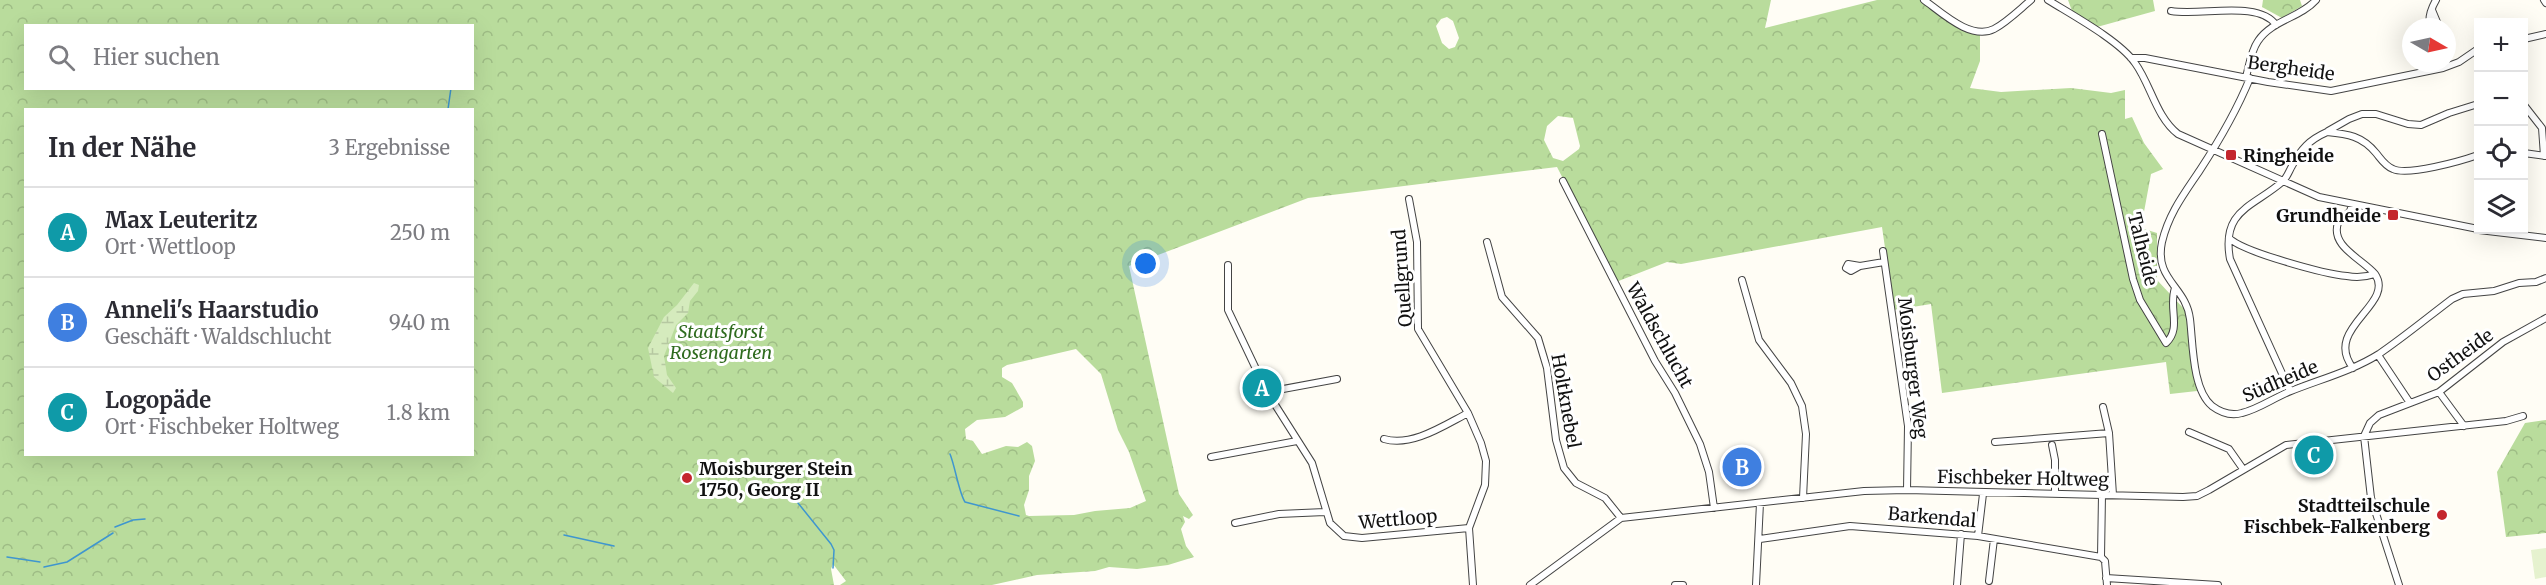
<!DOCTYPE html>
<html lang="de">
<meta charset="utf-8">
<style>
body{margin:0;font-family:Merriweather,serif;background:#f2f2f3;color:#2b2b33}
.controls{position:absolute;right:18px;top:18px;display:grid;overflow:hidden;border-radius:0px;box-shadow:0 6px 24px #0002}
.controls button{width:54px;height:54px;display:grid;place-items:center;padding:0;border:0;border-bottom:2px solid #e1e1e2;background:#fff;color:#2b2b33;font:30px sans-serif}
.compass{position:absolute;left:2402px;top:18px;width:54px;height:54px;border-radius:50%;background:#fff;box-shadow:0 6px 24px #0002;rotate:99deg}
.you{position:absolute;left:1146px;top:264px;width:21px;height:21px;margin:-15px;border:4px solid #fff;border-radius:50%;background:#1a73e8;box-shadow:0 0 0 9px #1a73e833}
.badge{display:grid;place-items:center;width:39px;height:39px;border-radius:50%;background:#c4262e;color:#fff;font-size:20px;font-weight:700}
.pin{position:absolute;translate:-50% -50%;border:3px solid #fff;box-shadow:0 2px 6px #0006}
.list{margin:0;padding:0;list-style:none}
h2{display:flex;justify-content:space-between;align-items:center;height:78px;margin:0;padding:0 24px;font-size:26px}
h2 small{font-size:20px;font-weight:400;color:#7c7c81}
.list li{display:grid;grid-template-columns:39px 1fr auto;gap:18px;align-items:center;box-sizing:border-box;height:90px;padding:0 24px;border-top:2px solid #e1e1e2}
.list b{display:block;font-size:22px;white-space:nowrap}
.list p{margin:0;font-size:20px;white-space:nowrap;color:#7c7c81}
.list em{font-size:20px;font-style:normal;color:#7c7c81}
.icon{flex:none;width:33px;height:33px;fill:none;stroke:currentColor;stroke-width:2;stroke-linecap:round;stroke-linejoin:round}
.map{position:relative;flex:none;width:2546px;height:585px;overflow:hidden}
.search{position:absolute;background:#fff;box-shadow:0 6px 24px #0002;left:24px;top:24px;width:450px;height:66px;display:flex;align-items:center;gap:15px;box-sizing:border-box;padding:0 21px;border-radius:0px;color:#7c7c81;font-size:22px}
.panel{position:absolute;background:#fff;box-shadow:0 6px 24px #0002;left:24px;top:108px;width:450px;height:348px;border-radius:0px}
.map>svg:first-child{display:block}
</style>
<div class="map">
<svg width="2546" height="585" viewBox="0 0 2546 585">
<defs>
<pattern id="forest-crowns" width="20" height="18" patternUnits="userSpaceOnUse" patternTransform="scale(1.5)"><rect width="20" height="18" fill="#b9dc9c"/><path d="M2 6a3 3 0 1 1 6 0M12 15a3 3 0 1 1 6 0" fill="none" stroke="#9ebc85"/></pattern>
<pattern id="wetland-marsh" width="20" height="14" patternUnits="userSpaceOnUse" patternTransform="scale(1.5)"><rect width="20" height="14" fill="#d5ebbd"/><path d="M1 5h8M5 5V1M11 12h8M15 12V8" fill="none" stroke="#b6c8a1"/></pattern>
</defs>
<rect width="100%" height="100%" fill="#fffdf5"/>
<!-- forest -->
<path fill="url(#forest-crowns)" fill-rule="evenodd" d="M 0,0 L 1771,0 L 1765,28 L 1877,0 L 1922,0 L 1959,25 L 1980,33 L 1980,61 L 1970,88 L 2001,92 L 2071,88 L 2111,93 L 2125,90 L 2125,119 L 2132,117 L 2144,143 L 2163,169 L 2151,174 L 2141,228 L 2157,233 L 2157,280 L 2185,310 L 2197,391 L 2170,394 L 2166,362 L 1942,393 L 1931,304 L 1894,310 L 1882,227 L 1681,264 L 1667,262 L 1616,282 L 1557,167 L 1308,198 L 1129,266 L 1179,494 L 1193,515 L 1189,519 L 1183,516 L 1185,522 L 1181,529 L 1186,546 L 1194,557 L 1168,565 L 1137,569 L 1109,567 L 1095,571 L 1037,575 L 992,585 L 840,585 L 846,581 L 833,564 L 831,569 L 834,585 L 0,585 ZM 1447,17 L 1453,21 L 1459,38 L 1455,47 L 1449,49 L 1442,43 L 1436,26 L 1441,19 ZM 26,26 L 472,26 L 472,88 L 26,88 ZM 26,110 L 472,110 L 472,454 L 26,454 ZM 1558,116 L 1573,118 L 1580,146 L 1579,149 L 1563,161 L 1553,158 L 1544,140 L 1547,126 ZM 1076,349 L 1101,374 L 1118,430 L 1129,452 L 1146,501 L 1130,508 L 1095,511 L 1074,515 L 1029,516 L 1026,515 L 1024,505 L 1029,490 L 1029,476 L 1035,461 L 1032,446 L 1027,442 L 1018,447 L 1006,446 L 982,454 L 973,441 L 966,439 L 965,429 L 977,420 L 1005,417 L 1023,407 L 1023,402 L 1012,383 L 1002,377 L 1002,368 L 1007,365 Z
M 2068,0 L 2153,0 L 2155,11 L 2097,27 L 2072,11 Z
M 2263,0 L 2300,0 L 2302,6 L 2282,18 L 2262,7 Z
M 2546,420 L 2546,533 L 2506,537 L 2497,472 L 2525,423 Z"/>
<!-- wetland -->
<path fill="url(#wetland-marsh)" d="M 694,283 L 699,285 L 698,291 L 690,301 L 688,313 L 676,325 L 664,356 L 667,375 L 676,388 L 673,393 L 654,377 L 648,348 L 664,317 L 677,305 Z"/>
<!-- pitch -->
<path fill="#e6f2cf" d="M 2546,548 L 2546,577 L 2535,579 L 2531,550 Z"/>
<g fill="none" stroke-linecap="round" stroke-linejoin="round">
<!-- stream -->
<path stroke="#3f96cf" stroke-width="1.5" d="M 448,109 L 451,88
M 950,454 C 955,466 959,493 965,502 L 1019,516
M 775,486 L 794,498 L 831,544 L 834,550 L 833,568
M 115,527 L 133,520 L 145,519
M 564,535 L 614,546
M 7,557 L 40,562
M 44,567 L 67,562 L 113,533"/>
<defs>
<path id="minor" d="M 1924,0 C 1941,12 1971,41 1994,29 C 2007,22 2019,10 2031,0
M 2048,0 C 2072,15 2120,41 2135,63 C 2151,85 2156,117 2178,134 L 2319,197 L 2478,229
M 2544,0 L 2546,3
M 2432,10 L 2437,22 L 2434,26 L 2430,25 C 2428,17 2432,7 2436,0
M 2171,11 C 2202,16 2259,0 2276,25
M 2524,39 L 2546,34
M 2131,58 L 2145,58 L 2268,82 L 2331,91 L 2443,68 L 2459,62 L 2478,49
M 2246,77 C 2249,66 2251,51 2258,41 C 2272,20 2300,18 2316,0
M 2250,78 C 2237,110 2219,141 2200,170 C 2184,194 2169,213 2162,242 C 2154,280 2186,286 2190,319 C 2193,343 2192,389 2212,406 C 2220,412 2231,416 2242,413 C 2259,409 2275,397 2291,391 C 2321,379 2352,371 2379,354 C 2404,337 2428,317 2452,299 L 2463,294 L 2494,291 L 2519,283 L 2536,282 L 2546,278
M 2524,105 L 2542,128 L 2544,156
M 2328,131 L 2349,119 L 2362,114 L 2376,114 L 2408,124 L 2421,125 L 2449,113 L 2478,104
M 2102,134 L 2133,279 L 2140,300 L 2166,343 C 2182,328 2168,308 2175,288
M 2524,153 L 2546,156
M 1563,181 L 1655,361 L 1675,393 L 1700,444 L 1709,472 L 1714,508
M 1409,199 L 1417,242 L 1418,329 L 1468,413 L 1481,443 L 1486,461 L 1485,485 L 1469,528 L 1473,585
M 2352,205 L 2350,211 L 2338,223 C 2330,246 2362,259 2375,274 C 2396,305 2322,328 2353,368
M 2479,230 L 2546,238
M 2229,238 C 2243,252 2325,274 2347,276 C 2357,278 2366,277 2375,274
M 1487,242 L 1502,297 L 1538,338 L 1547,368 L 1556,440 L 1564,468 L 1576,483 L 1605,498 L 1621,518
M 1883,251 L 1908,426 L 1907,490
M 1228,265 L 1228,310 L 1267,392 L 1312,463 L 1330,523 L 1344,536 L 1362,538 L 1469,528
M 1860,266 L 1848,264 L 1846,268 L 1851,271 L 1860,266 L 1884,262
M 1742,280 L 1759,340 L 1791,383 L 1802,406 L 1806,434 L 1803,498
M 2378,355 L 2410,403
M 2290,391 L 2230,259 C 2221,210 2253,207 2282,182 C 2287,178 2289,171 2292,166 C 2301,149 2309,140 2327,132 C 2348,134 2362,136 2376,153 C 2381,159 2385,166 2393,169 C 2408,176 2461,161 2478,155
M 1267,392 L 1337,379
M 2439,392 L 2464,426
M 2103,407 L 2109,433 L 2113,495
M 2189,432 L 2229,449 L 2243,469
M 1384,439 C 1412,447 1443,426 1468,413
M 1995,442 L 2109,433
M 2052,445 L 2055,460 L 2055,494
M 1211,457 L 1297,441
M 2102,495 L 2101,557 L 2105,561 L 2107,585
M 1235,523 L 1279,514 L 1325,512
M 1978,536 L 1983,494
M 1760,539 L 1850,526 L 1978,536 L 2101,557
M 2106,578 L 2218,585
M 1989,581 L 1994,539
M 1530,585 L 1621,518 L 1864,491 L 1907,490 L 2183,497 L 2197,496 L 2209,490 L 2286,445 L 2506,421 L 2523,416
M 1675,585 L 1683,585
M 1756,585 L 1760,503
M 1957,585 L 1961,534
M 2399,585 L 2371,498 L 2364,436 L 2370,423 L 2379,415 L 2439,392 L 2503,342 L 2546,318"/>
</defs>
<!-- minor casing -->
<use href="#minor" stroke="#444" stroke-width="8"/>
<!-- minor -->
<use href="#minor" stroke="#fff" stroke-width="6"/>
</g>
<!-- markers -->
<g fill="#c4262e" stroke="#fff" stroke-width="2">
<rect x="2225" y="149" width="12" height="12" rx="3"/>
<rect x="2387" y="209" width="12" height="12" rx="3"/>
<circle cx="687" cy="478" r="6"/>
<circle cx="2442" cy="515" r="6"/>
</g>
<g text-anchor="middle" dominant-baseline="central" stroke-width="6" stroke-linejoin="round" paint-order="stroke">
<!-- street labels -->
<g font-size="18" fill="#111" stroke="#fff">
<text transform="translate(2291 68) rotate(8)">Bergheide</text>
<text transform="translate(2143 249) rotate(76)">Talheide</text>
<text transform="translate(1402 278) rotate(-94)">Quellgrund</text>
<text transform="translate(1660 335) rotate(61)">Waldschlucht</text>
<text transform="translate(2460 355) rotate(-36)">Ostheide</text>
<text transform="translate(1913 368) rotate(83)">Moisburger Weg</text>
<text transform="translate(2280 381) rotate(-23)">Südheide</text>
<text transform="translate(1566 401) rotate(80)">Holtknebel</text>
<text transform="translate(2023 478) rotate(1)">Fischbeker Holtweg</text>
<text transform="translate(1932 517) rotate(5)">Barkendal</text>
<text transform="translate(1398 519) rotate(-5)">Wettloop</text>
</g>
<!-- poi labels -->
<g font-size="18" font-weight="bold" fill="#111" stroke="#fff" text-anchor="start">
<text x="2243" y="155">Ringheide</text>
<text x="2381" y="215" text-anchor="end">Grundheide</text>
<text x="699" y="468">Moisburger Stein<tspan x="699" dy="21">1750, Georg II</tspan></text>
<text x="2430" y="505" text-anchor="end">Stadtteilschule<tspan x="2430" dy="21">Fischbek-Falkenberg</tspan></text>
</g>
<!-- park labels -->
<g font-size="18" font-style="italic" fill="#2f6b1f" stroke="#fff">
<text x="721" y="331">Staatsforst<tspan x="721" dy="21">Rosengarten</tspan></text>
</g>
</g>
</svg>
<div class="controls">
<button>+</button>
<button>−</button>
<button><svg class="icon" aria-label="locate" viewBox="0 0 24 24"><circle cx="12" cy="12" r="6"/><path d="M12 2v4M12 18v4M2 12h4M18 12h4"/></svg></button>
<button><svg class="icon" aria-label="layers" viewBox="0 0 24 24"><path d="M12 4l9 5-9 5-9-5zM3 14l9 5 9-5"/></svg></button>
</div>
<svg class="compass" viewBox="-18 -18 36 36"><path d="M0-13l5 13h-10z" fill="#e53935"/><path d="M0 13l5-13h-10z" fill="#7c7c81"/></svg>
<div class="you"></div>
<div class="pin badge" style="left:1262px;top:388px;background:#0f9aa8">A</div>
<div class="pin badge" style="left:1742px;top:467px;background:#3f7fe0">B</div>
<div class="pin badge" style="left:2314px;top:455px;background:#0f9aa8">C</div>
<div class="search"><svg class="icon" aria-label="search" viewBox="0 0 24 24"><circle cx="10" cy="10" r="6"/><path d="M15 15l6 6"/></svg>Hier suchen</div>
<section class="panel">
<h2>In der Nähe<small>3 Ergebnisse</small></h2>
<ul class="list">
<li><span class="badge" style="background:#0f9aa8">A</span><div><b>Max Leuteritz</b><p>Ort · Wettloop</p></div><em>250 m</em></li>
<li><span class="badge" style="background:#3f7fe0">B</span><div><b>Anneli's Haarstudio</b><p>Geschäft · Waldschlucht</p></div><em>940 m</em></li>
<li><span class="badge" style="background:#0f9aa8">C</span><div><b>Logopäde</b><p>Ort · Fischbeker Holtweg</p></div><em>1.8 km</em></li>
</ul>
</section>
</div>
